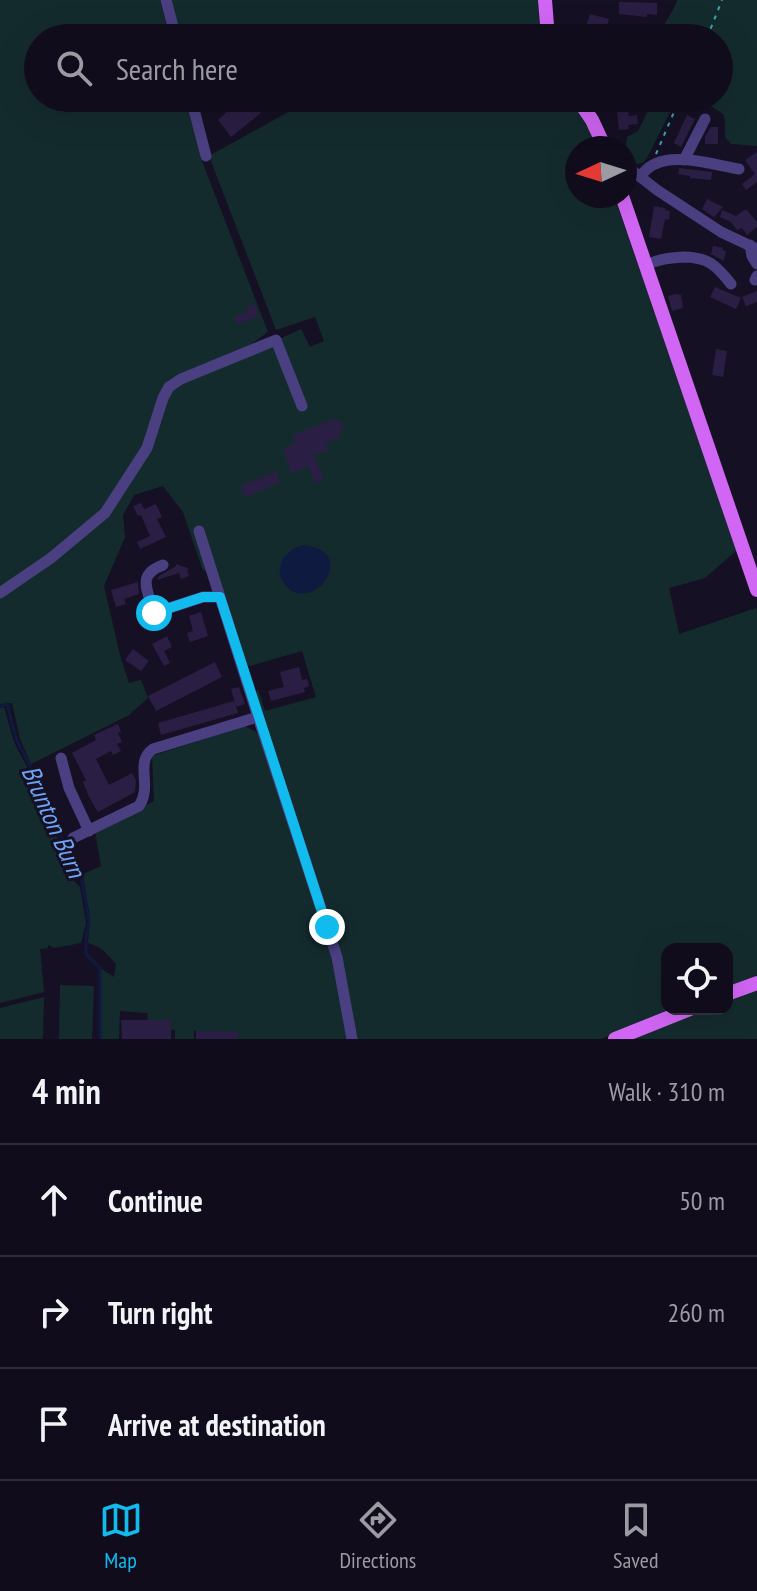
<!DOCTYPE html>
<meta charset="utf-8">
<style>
body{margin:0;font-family:"PT Sans Narrow",sans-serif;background:#1e1a28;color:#f1f3f6}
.controls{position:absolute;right:24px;bottom:24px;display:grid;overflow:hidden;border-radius:16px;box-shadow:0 8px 32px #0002}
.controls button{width:72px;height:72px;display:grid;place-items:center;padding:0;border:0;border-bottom:2px solid #302c3a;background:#100c1b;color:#f1f3f6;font:40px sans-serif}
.compass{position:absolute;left:565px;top:136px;width:72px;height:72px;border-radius:50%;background:#100c1b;box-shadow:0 8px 32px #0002;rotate:266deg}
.stop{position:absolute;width:24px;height:24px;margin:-18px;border:6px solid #1be;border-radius:50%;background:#fff}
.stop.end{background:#1be;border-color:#fff;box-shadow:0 2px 8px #0008}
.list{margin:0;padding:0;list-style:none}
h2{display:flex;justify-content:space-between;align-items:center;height:104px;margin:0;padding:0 32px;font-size:34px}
h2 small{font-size:26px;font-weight:400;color:#9c9ba3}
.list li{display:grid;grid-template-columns:52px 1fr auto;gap:24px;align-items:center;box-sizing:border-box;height:112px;padding:0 32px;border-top:2px solid #302c3a}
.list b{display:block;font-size:30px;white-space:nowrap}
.list em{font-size:26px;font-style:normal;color:#9c9ba3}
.icon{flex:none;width:44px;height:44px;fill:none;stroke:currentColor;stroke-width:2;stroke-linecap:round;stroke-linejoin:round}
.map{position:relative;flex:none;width:757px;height:1039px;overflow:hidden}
.search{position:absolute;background:#100c1b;box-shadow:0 8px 32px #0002;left:24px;right:24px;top:24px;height:88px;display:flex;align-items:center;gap:20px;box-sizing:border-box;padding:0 28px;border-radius:44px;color:#9c9ba3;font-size:30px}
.sheet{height:440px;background:#100c1b}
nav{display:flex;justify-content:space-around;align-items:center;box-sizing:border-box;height:112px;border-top:2px solid #302c3a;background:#100c1b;font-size:22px;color:#9c9ba3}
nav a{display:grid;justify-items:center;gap:4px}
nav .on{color:#1be}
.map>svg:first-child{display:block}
</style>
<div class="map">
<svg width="757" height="1039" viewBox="0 0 757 1039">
<rect width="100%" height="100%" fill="#161024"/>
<!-- green -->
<path fill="#142b2e" d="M 0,0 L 160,0 L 170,38 L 38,38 L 38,98 L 186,98 L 202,161 L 268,332 L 224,364 L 301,329 L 310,347 L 324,341 L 315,317 L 276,330 L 209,156 L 297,107 L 296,98 L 569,98 L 584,116 L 599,148 L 577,148 L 577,196 L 614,196 L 737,550 L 705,578 L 669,588 L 679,634 L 756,608 L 757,611 L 757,975 L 727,988 L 727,949 L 667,949 L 667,1009 L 676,1009 L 601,1039 L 355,1039 L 255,694 L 258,689 L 265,711 L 316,697 L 302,651 L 250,666 L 244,663 L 215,568 L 203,571 L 183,512 L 163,486 L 134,495 L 123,515 L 125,537 L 104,586 L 120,655 L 129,683 L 141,680 L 148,698 L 129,715 L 31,764 L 20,739 L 12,703 L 0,704 Z
M 167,0 L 538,0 L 540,38 L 292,38 L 291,25 L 279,38 L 177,38 Z
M 677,0 L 757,0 L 757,146 L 731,144 L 725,137 L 725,120 L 723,114 L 698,98 L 719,98 L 719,38 L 659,38 C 662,24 673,14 677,0 Z
M 654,98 L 677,98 L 648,156 L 643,163 L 636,164 L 629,159 L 626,144 L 627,137 L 638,131 Z
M 4,707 L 14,742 L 39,790 L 53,822 L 62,852 L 74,881 L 80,887 L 86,923 L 81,943 L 54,948 L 48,945 L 48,948 L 40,949 L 44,992 L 0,1003 L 0,708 Z
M 245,726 L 258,733 L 334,959 L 348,1039 L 238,1039 L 237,1031 L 194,1031 L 194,1039 L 175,1039 L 175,1030 L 171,1030 L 170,1020 L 148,1020 L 147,1013 L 120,1011 L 119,1039 L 100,1039 L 100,968 L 114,977 L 116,964 C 108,955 101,946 88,943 L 90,919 L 83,874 L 101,866 L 95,832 L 154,801 L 152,756 Z
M 60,985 L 94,986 L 92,1039 L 59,1039 Z
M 757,989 L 757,1039 L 630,1039 L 706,1009 L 727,1009 L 727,1001 Z
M 44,997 L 43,1039 L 0,1039 L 0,1008 Z"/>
<!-- water -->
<path fill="#0e1a40" d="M 304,545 C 361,552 312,615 286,586 C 271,568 285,549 304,545 Z"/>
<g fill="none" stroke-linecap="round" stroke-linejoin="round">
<!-- stream -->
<path stroke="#0e1a40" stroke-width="3" d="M 0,706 L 7,704 L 17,741 L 43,790 L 74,870 L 81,875 L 89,921 L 86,938 L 86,954 L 100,968 L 100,1039"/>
</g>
<!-- building -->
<path fill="#2b1e44" d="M 619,2 L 657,3 L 657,15 L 647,14 L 647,17 L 619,14 Z
M 590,14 L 609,19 L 605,34 L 586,27 Z
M 222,98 L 257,98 L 261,104 L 256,108 L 261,113 L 231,137 L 218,120 L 230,109 Z
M 628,111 L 629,116 L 637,115 L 638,124 L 628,125 L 629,129 L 619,130 L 617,112 Z
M 687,115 L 695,119 L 681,147 L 674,143 Z
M 711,127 L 718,127 L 718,144 L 705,144 L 705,137 Z
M 757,152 L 757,182 L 746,190 L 742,184 L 755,174 L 745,160 Z
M 679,168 L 712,172 L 711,180 L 690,178 L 690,176 L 678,174 Z
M 707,199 L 723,207 L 714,217 L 702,209 Z
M 654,206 L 665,208 L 665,210 L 670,211 L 669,220 L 665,219 L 661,239 L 649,237 Z
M 746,209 L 757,222 L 757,227 L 747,235 L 742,228 L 737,230 L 731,222 L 720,217 L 722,210 L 736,216 Z
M 713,246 L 723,248 L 722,250 L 726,251 L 724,261 L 711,254 Z
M 715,287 L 741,298 L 736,309 L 710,297 Z
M 757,291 L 757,302 L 746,306 L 742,297 Z
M 675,294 L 681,295 L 683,308 L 672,311 L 668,296 Z
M 254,304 L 259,316 L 237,325 L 234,317 L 249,311 L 247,307 Z
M 716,349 L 727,351 L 723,377 L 712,375 Z
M 334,418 L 335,421 L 339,420 L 343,425 L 343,428 L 339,433 L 341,437 L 325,443 L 328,450 L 314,455 L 324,480 L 315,483 L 308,466 L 292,474 L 283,450 L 294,444 L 292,436 Z
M 276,471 L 280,482 L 245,497 L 241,486 Z
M 141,503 L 144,509 L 156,504 L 162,517 L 157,519 L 166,537 L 140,549 L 137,542 L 150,536 L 141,515 L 138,516 L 133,506 Z
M 176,564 L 190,569 L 187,570 L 189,576 L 181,579 L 179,573 L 157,580 L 159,576 L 176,566 Z
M 138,582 L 139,594 L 124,599 L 126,604 L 116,607 L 111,590 Z
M 201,612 L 208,636 L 190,642 L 187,633 L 193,631 L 189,616 Z
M 167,636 L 172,647 L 164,651 L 170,663 L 164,666 L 152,644 Z
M 133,649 L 149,661 L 141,671 L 125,660 Z
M 215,662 L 222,677 L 156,711 L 148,696 Z
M 299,667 L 302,680 L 307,679 L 309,686 L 304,688 L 305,692 L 271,701 L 268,691 L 284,687 L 280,672 Z
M 239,687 L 245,704 L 236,707 L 231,689 Z
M 234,701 L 238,713 L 161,735 L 158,723 Z
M 118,724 L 121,732 L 118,733 L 122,742 L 117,744 L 121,751 L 113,755 L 111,751 L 96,759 L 109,785 L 132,773 L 136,780 L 135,792 L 98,812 L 89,797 L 83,782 L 86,780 L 72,753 L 96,740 L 94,735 Z
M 121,1020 L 171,1020 L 171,1039 L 122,1039 Z
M 196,1031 L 238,1031 L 238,1039 L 196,1039 Z"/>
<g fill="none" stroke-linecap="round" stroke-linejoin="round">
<!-- path -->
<path stroke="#38a6af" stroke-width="2" stroke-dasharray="4 6" stroke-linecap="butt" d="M 707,38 L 722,0
M 656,154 L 680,98"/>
<!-- minor -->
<path stroke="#4a3f80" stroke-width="11" d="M 166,0 L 176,38
M 191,98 L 206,156
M 684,160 L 705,119
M 625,165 L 657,190 L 721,232 L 757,249
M 640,176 C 645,171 649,166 655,164 C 677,153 715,165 739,169
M 750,245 L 752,256 L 757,264
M 646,265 C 659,259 669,258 683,257 C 708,257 716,265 731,284
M 755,280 L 757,276
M 199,531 L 258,717 L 337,957 L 352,1039
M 163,565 C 136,575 148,590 154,613 L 203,597 L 220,597
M 0,593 L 51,558 L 105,513 L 147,448 L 163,398 L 169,387 L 181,379 L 276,340 L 302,406
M 61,758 L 69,788 L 89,831
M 73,838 L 139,806 C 153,786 134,762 153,749 L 258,717"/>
<!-- major -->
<path stroke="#d166f4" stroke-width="14" d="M 545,0 L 548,38
M 577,98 L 592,120 L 605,148
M 622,196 L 757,590
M 727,994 L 757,983
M 615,1039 L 690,1009"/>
</g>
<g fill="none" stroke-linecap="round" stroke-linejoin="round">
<!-- route -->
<path stroke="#1be" stroke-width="10" d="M 154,613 L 203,597 L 220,597 L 327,927"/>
</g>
<g text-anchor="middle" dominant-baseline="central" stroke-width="6" stroke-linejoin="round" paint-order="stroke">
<!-- water labels -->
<g font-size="26" font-style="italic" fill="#6ca4f5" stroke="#161024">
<text transform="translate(54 821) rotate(66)">Brunton Burn</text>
</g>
</g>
</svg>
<div class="controls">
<button><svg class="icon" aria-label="locate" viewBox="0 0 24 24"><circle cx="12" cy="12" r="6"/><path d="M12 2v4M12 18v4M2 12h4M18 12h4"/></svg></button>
</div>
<svg class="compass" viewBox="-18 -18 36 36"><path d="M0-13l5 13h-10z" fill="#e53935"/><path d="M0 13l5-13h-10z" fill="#9c9ba3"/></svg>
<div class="stop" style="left:154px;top:613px"></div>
<div class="stop end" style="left:327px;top:927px"></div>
<div class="search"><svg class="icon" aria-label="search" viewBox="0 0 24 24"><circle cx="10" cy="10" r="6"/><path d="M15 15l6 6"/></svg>Search here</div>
</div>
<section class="sheet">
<h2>4 min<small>Walk · 310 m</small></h2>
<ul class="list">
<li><svg class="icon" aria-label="ahead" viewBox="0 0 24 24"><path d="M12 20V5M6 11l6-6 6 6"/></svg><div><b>Continue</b></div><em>50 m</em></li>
<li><svg class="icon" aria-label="right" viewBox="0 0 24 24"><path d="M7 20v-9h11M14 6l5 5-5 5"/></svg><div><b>Turn right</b></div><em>260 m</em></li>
<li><svg class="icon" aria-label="arrive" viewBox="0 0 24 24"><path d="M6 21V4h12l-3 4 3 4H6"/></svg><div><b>Arrive at destination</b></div></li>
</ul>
</section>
<nav>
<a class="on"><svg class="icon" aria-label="map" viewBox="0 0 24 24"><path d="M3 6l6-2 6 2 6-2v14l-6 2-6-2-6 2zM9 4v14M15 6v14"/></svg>Map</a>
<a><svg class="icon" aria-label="directions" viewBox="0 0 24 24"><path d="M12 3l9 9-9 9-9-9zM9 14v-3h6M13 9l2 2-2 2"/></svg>Directions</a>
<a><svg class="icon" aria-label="saved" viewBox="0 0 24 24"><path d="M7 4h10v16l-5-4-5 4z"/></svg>Saved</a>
</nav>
